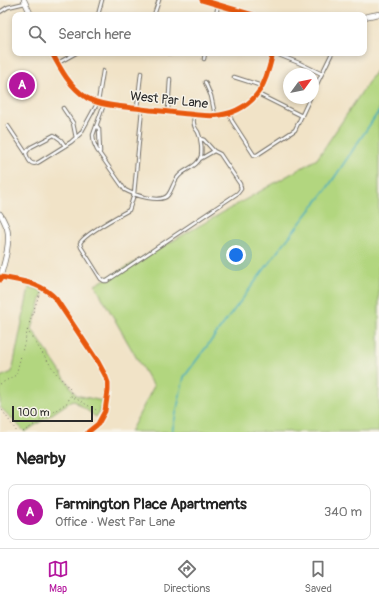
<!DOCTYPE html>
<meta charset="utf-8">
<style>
body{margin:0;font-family:Pangolin,sans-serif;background:#f6f6f6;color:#222}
.compass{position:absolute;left:283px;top:68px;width:36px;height:36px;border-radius:50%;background:#fff;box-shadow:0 2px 6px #0003;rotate:57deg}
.scale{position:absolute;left:12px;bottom:10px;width:81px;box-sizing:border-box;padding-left:4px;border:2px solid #2b2b2b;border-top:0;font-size:11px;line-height:14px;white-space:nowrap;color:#2b2b2b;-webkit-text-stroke:3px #f7f3e8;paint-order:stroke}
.you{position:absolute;left:236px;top:255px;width:14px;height:14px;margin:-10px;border:3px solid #fff;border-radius:50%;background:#1a73e8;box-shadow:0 0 0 6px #1a73e833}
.badge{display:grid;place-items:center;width:26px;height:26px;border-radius:50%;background:#b5179e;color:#fff;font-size:13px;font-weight:700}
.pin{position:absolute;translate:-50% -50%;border:2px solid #fff;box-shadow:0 1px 4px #0006}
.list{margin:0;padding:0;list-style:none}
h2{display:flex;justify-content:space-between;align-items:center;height:52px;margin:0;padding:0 16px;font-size:17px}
h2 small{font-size:13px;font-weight:400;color:#767676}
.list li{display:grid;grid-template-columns:26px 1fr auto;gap:12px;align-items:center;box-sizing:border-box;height:56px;margin:0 8px 8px;padding:0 8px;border:1px solid #e0e0e0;border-radius:8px}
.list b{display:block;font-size:15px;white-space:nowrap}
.list p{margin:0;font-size:13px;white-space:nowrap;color:#767676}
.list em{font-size:13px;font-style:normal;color:#767676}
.icon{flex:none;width:22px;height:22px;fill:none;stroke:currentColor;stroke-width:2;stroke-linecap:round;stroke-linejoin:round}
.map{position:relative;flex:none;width:379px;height:432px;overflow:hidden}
.search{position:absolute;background:#fff;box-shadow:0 2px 6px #0003;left:12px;right:12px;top:12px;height:44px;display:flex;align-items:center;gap:10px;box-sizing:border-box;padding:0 14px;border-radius:8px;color:#767676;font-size:15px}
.sheet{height:116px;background:#fff}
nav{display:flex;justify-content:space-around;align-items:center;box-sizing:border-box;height:56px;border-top:1px solid #e0e0e0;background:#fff;font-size:11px;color:#767676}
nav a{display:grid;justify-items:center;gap:2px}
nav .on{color:#b5179e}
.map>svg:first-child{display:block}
</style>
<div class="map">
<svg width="379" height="432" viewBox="0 0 379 432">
<rect width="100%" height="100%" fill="#f7f3e8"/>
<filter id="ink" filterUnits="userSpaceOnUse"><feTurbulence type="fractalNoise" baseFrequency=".025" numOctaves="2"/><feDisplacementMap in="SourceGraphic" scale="8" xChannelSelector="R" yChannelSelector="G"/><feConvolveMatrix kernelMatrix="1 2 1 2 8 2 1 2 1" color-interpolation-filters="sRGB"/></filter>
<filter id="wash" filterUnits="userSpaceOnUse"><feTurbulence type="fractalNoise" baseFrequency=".012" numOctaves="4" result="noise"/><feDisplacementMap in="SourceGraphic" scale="16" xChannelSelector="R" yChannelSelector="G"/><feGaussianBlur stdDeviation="0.9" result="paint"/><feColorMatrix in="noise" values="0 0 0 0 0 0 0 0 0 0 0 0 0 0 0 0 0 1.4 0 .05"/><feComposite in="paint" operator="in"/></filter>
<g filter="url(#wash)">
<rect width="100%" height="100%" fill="#f1e3c7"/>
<!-- green -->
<path fill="#b2d67f" stroke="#6e8055" d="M 379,66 L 379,432 L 130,432 L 154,386 L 148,378 L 95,285 L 317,159 Z
M 29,288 L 38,289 L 43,293 L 32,329 L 76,395 L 102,401 L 99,412 L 96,417 L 73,400 L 25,432 L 0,407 L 0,377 L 12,372 Z"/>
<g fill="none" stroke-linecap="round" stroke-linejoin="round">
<!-- stream -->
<path stroke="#3fabbe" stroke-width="1.5" d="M 172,432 L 184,377 L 278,251 L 326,190 L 379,111"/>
</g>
</g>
<g filter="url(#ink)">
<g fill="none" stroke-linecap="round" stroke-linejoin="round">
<defs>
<path id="lane" d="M 0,12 L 8,7 L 25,3
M 98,15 L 102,0
M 154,15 L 159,0
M 216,15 L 218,5
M 168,53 L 170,53
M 274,53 L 299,63 L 322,74
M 204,59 L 205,53
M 58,63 L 76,53
M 234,77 L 262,86
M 205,82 L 211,96 L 215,115
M 313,92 L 332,53
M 258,94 L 302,116
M 104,104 L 93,135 L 94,143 L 97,150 L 125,190 C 134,195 161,204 168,195 C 173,189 173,180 181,174 C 188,168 198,166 201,156 C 202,149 201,138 198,132 C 196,129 194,127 194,124 C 193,121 194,118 194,115
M 63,108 L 73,123 L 76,138
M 137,108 L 141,73
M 142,109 L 134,194 L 131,204 L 129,210 C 118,216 85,234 80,243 L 81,247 L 101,279 L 104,281 L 107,281 L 238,193 L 241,189 L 240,184 L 220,154 L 214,151 L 200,159
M 168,111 L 170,79
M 229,113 L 232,121 L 254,155 L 257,155 L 295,130 L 310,98
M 8,126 L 26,153
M 97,126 L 99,129 L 100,152
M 201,139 L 204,140 L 214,151
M 65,146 L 61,140 L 54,135 L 31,147 L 28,150 L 26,153 C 28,160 31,167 39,162 L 71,142 L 81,133 L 98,102 L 103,71"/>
<path id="street" d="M 24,0 L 31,15
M 202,0 L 253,15
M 364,17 L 379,14
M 52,53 C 61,70 70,87 87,98 C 103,107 132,107 150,110 C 163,111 176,113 189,114 C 199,115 210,117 220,115 C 236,113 251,104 260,90 C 267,79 270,65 273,53
M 0,214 C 3,218 5,223 7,228 C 11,242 4,264 0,278
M 1,277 C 21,281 41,282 56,299 L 98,362 L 105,375 L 108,383 L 108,391 L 105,411 L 98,424 L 88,432"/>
</defs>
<!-- lane casing -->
<use href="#lane" stroke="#706b62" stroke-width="4.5"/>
<!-- street casing -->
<use href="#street" stroke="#706b62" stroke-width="6"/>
<!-- path -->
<path stroke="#706b62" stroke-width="1" stroke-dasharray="1 3" stroke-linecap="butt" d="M 27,330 L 55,372 L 70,389 L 71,393 L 71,396 L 98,411
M 0,384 L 16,375 L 30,321 L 40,292
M 0,407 L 17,432
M 23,432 L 68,402 L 70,396"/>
<!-- lane -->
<use href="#lane" stroke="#fff" stroke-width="2.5"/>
<!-- street -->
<use href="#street" stroke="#fff" stroke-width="4.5"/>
<defs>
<path id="cycleway" d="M 202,0 L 253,15
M 52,53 C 61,70 70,87 87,98 C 103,107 132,107 150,110 C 163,111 176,113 189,114 C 199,115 210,117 220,115 C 236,113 251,104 260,90 C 267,79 270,65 273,53
M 0,280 L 1,277 C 21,281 41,282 56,299 L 98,362 L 105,375 L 108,383 L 108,391 L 105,411 L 98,424 L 88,432"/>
</defs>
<!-- cycleway casing -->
<use href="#cycleway" stroke="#f7f3e8" stroke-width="8"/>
<!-- cycleway -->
<use href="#cycleway" stroke="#e8590c" stroke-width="5"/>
</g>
</g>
<g text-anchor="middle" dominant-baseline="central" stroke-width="3" stroke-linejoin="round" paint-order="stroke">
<!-- street labels -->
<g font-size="13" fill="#2b2b2b" stroke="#f7f3e8">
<text transform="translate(169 100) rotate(6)">West Par Lane</text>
</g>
</g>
</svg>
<svg class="compass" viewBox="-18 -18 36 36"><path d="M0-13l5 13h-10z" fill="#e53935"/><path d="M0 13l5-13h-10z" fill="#767676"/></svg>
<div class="scale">100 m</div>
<div class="you"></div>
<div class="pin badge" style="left:22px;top:85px">A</div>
<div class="search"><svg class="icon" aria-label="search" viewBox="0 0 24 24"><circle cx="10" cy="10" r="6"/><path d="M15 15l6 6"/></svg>Search here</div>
</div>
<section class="sheet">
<h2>Nearby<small></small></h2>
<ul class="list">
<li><span class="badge">A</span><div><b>Farmington Place Apartments</b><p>Office · West Par Lane</p></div><em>340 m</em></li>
</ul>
</section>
<nav>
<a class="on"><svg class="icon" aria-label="map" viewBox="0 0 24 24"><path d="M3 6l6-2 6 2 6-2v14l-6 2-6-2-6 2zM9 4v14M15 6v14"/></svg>Map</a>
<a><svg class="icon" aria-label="directions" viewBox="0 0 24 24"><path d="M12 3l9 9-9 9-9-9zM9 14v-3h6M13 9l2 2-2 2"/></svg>Directions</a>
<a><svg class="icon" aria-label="saved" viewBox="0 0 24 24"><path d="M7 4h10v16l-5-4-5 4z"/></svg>Saved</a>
</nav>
